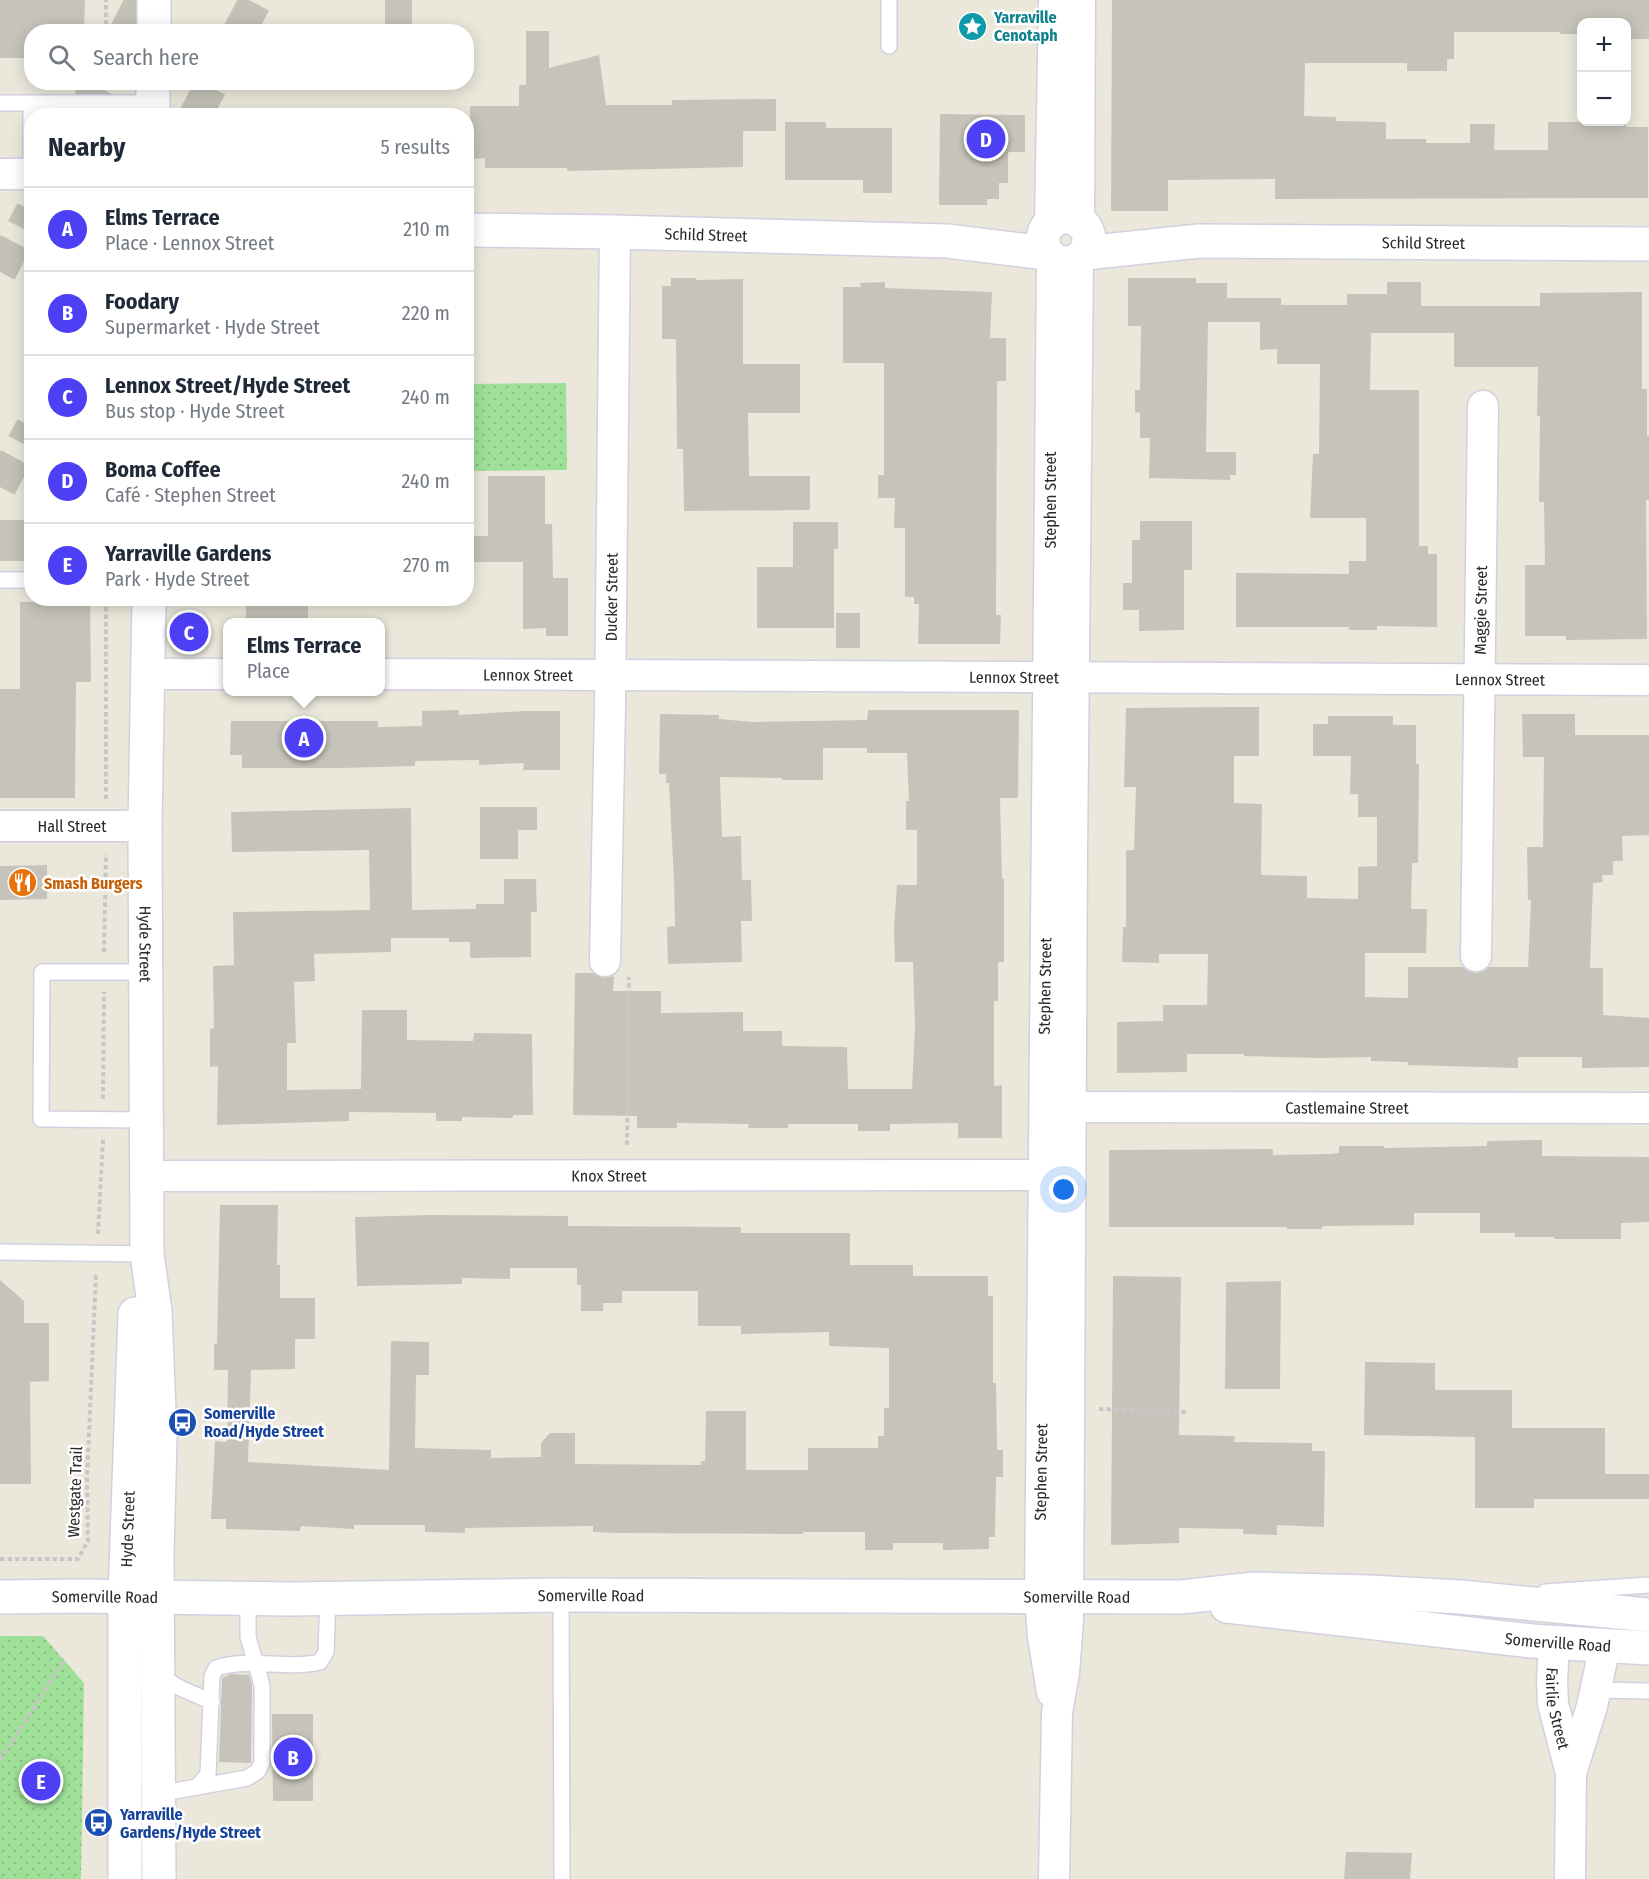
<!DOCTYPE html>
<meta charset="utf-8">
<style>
body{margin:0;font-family:"Fira Sans Condensed",sans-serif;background:#f6f6f7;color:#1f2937}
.controls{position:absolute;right:18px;top:18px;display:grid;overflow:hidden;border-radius:12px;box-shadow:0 3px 15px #0003}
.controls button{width:54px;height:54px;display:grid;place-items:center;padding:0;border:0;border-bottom:2px solid #e0e1e3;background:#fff;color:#1f2937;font:30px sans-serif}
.you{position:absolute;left:1064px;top:1190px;width:21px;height:21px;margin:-15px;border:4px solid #fff;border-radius:50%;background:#1a73e8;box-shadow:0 0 0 9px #1a73e833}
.badge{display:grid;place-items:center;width:39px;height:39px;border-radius:50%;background:#4c3ff4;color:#fff;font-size:20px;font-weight:700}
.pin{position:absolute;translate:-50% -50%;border:3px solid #fff;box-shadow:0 2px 6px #0006}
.popup{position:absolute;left:223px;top:618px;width:162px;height:78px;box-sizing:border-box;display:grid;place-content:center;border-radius:12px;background:#fff;filter:drop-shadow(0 2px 4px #0005);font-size:20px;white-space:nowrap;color:#747a83}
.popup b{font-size:22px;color:#1f2937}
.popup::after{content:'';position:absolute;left:50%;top:100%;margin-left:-12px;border:12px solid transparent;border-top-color:#fff}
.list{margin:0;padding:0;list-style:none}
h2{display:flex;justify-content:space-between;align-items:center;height:78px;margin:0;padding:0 24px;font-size:26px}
h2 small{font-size:20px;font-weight:400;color:#747a83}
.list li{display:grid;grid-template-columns:39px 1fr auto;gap:18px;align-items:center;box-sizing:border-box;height:84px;padding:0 24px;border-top:2px solid #e0e1e3}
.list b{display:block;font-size:22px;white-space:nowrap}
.list p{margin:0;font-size:20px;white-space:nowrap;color:#747a83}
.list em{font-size:20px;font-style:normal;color:#747a83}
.icon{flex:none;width:33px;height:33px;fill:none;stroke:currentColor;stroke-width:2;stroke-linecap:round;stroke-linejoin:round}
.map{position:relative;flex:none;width:1649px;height:1879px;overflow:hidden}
.search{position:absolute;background:#fff;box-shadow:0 3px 15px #0003;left:24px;top:24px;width:450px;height:66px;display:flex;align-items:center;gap:15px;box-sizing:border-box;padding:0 21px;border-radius:24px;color:#747a83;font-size:22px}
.panel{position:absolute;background:#fff;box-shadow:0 3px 15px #0003;left:24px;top:108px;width:450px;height:498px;border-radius:24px}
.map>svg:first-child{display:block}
</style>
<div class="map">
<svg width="1649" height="1879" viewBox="0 0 1649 1879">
<defs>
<pattern id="park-dots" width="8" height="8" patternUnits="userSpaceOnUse" patternTransform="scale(1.5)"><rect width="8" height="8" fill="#9ee098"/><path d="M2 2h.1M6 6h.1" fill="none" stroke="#88c083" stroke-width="1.8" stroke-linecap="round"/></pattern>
</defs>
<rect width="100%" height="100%" fill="#ebe8db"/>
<!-- park -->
<path fill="url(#park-dots)" d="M 566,383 L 567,470 L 467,471 L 467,384 Z
M 0,1636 L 43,1636 L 84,1683 L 81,1879 L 0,1879 Z"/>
<!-- building -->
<path fill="#c6c4ba" d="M 0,0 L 85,0 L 84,32 L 32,32 L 32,58 L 0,58 Z
M 385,0 L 412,0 L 412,32 L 385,32 Z
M 1112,0 L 1649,0 L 1649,39 L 1626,39 L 1626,22 L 1581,22 L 1581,34 L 1560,34 L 1560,32 L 1454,32 L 1454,59 L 1447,59 L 1447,71 L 1407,71 L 1407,63 L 1305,63 L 1304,116 L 1336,117 L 1336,121 L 1386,122 L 1386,139 L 1426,139 L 1426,143 L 1470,143 L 1470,124 L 1495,124 L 1494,150 L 1548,150 L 1548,122 L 1626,122 L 1626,127 L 1648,127 L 1648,198 L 1275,199 L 1275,179 L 1168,180 L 1168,211 L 1111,211 Z
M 526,31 L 549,31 L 549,68 L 599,55 L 606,105 L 672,105 L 672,100 L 776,99 L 776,131 L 743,131 L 743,167 L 567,171 L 567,168 L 485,168 L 485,158 L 470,159 L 470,106 L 519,106 L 519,85 L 526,85 Z
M 940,114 L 1025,115 L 1025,152 L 1008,152 L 1008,183 L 999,183 L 999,199 L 987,199 L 987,205 L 939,205 Z
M 785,122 L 826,122 L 826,128 L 892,128 L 892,193 L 863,193 L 863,180 L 785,180 Z
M 671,278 L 696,278 L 696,280 L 743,279 L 743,364 L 800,364 L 800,413 L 748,413 L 749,476 L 810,476 L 810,510 L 684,511 L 683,449 L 677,449 L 676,339 L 662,339 L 662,286 L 671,286 Z
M 1128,278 L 1196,278 L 1196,283 L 1227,283 L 1227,298 L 1281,298 L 1281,305 L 1347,305 L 1347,294 L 1387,294 L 1387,282 L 1421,282 L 1421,306 L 1540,306 L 1540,293 L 1642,292 L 1642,389 L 1647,389 L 1647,436 L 1649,436 L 1649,500 L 1646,500 L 1647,639 L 1566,640 L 1566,636 L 1525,636 L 1525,565 L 1545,565 L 1544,502 L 1539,502 L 1540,416 L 1537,416 L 1538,367 L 1454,367 L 1454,333 L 1371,333 L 1370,390 L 1419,390 L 1419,546 L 1428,546 L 1428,554 L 1437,554 L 1437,627 L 1377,626 L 1377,630 L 1349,630 L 1349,627 L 1236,627 L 1236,573 L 1349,574 L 1349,561 L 1366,561 L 1366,518 L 1310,518 L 1313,454 L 1319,454 L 1320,364 L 1277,364 L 1277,349 L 1260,350 L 1260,322 L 1208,322 L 1206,452 L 1236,452 L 1236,475 L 1230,475 L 1230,480 L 1149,478 L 1150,438 L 1140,438 L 1140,412 L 1135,413 L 1135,390 L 1140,390 L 1141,326 L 1128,326 Z
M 885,282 L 885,288 L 992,292 L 990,338 L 1006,338 L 1006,381 L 997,381 L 996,615 L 1001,615 L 1000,644 L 918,644 L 919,604 L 914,604 L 914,597 L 905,597 L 905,528 L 894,528 L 895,498 L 878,498 L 878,475 L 884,475 L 884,363 L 843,363 L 843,287 L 861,287 L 860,283 Z
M 488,476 L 545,476 L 545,524 L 552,524 L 553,578 L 568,578 L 568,636 L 546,636 L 546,628 L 523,629 L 523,562 L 466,562 L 466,536 L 488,536 Z
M 0,520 L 32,520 L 32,561 L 0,561 Z
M 1140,521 L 1192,521 L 1192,570 L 1184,570 L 1184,630 L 1139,631 L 1139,610 L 1123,610 L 1123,583 L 1132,583 L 1132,540 L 1140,540 Z
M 793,522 L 838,522 L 838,549 L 834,549 L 834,628 L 757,628 L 757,567 L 793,567 Z
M 246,598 L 308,598 L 308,622 L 246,622 Z
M 20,602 L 90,602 L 91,682 L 76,682 L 75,798 L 0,798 L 0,689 L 20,689 Z
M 836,613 L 860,613 L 860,648 L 836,648 Z
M 1230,707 L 1259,707 L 1259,756 L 1234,756 L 1234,803 L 1262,804 L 1261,875 L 1307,876 L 1307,898 L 1358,899 L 1358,867 L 1377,866 L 1377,817 L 1358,817 L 1358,794 L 1350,794 L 1351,756 L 1313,756 L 1313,724 L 1328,724 L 1328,716 L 1393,716 L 1393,725 L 1416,725 L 1416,764 L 1419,764 L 1418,863 L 1412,863 L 1411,909 L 1427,909 L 1426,953 L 1365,953 L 1365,997 L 1408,998 L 1408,967 L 1463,967 L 1468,971 L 1476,973 L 1484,971 L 1489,967 L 1528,967 L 1531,900 L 1528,900 L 1527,847 L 1543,847 L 1544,757 L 1523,757 L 1522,714 L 1575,714 L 1575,735 L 1649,735 L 1649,835 L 1622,836 L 1623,861 L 1613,861 L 1613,875 L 1602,875 L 1603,882 L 1593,883 L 1590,968 L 1603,968 L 1603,1015 L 1649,1018 L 1649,1067 L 1582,1068 L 1582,1057 L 1518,1057 L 1518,1068 L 1408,1065 L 1408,1062 L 1371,1061 L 1371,1057 L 1320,1058 L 1244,1056 L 1244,1054 L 1187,1054 L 1187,1072 L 1117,1073 L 1117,1022 L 1163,1021 L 1163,1005 L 1207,1005 L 1208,954 L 1159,954 L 1159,963 L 1122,962 L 1123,927 L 1126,927 L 1126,850 L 1134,850 L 1136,787 L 1124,787 L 1126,708 Z
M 459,710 L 459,715 L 524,711 L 560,711 L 560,770 L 523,770 L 524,763 L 479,765 L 479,760 L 415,761 L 415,766 L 341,768 L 242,768 L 242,755 L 230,755 L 231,721 L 378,721 L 378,727 L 422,726 L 422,711 Z
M 868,710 L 1019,710 L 1018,798 L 1000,798 L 1002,879 L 1004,879 L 1004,962 L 998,962 L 998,1001 L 994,1001 L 994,1086 L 1002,1085 L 1002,1138 L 958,1138 L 958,1123 L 890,1124 L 890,1131 L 858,1131 L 858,1124 L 788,1124 L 788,1128 L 748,1128 L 749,1124 L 677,1123 L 677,1128 L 637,1128 L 637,1116 L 573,1115 L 575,973 L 593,973 L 604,978 L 614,976 L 613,991 L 661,991 L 661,1013 L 743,1012 L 743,1031 L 782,1031 L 782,1046 L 847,1047 L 848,1089 L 912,1089 L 915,1027 L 913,962 L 895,962 L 894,928 L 897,885 L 917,885 L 917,830 L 906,830 L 906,801 L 909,801 L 907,753 L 867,753 L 867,748 L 823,748 L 823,780 L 782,780 L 782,778 L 720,777 L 722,837 L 741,836 L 742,880 L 751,880 L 752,921 L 741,921 L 742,962 L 668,964 L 667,927 L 675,926 L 674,880 L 669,783 L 666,783 L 666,774 L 659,774 L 660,714 L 719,715 L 719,719 L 754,722 L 867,720 Z
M 480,807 L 537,807 L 537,830 L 518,830 L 518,859 L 480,859 Z
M 411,808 L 412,910 L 476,909 L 476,904 L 504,904 L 504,879 L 536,879 L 537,912 L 531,912 L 531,957 L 470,958 L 470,942 L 449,942 L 449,938 L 391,938 L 391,952 L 314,954 L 315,981 L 294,982 L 296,1043 L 287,1043 L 287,1090 L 361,1089 L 362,1010 L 407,1010 L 407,1040 L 473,1041 L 474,1033 L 532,1034 L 533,1115 L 513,1115 L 513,1118 L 462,1117 L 462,1121 L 436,1121 L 436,1113 L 349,1112 L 349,1121 L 217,1125 L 218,1066 L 210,1067 L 210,1029 L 214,1028 L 213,966 L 234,965 L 233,912 L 370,910 L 369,850 L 232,852 L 231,812 Z
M 47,865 L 47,899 L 0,900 L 0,866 Z
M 1542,1140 L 1542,1156 L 1649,1157 L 1649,1222 L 1621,1223 L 1621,1239 L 1554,1239 L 1554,1237 L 1515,1237 L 1515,1233 L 1480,1233 L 1480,1213 L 1414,1213 L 1414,1225 L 1322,1226 L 1322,1229 L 1287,1229 L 1287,1227 L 1109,1227 L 1109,1150 L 1273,1149 L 1273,1155 L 1329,1154 L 1339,1153 L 1339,1146 L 1384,1146 L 1384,1148 L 1487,1146 L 1487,1141 Z
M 220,1205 L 278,1205 L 277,1265 L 280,1265 L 280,1298 L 315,1298 L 315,1339 L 295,1339 L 295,1369 L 251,1370 L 248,1462 L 389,1470 L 391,1341 L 429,1342 L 429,1375 L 416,1375 L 415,1448 L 491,1450 L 491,1458 L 541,1457 L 541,1443 L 550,1433 L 575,1433 L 575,1464 L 701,1465 L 701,1461 L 705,1461 L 706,1411 L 746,1411 L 746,1470 L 808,1470 L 808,1448 L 878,1448 L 878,1436 L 884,1436 L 884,1408 L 889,1408 L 889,1348 L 829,1346 L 829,1332 L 741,1334 L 741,1326 L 698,1326 L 698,1291 L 622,1291 L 622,1303 L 603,1303 L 603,1311 L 581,1311 L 581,1285 L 577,1285 L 577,1268 L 510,1268 L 510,1279 L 462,1278 L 462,1284 L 357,1286 L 355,1217 L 431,1215 L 568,1216 L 568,1226 L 741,1227 L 741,1233 L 850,1233 L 850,1265 L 913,1265 L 913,1276 L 988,1276 L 988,1296 L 993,1296 L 993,1383 L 996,1383 L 997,1450 L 1003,1450 L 1003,1477 L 996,1477 L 995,1537 L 989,1537 L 989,1549 L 943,1550 L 943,1543 L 893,1543 L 893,1550 L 865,1550 L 865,1532 L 803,1532 L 803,1534 L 618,1533 L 593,1532 L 593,1526 L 465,1528 L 465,1533 L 425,1532 L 425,1525 L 354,1525 L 354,1529 L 301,1526 L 300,1531 L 226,1529 L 226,1519 L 211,1519 L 215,1441 L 227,1442 L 228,1370 L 214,1370 L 214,1344 L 217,1344 Z
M 1113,1276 L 1181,1277 L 1179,1435 L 1235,1436 L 1234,1442 L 1312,1443 L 1312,1451 L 1325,1451 L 1324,1527 L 1277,1525 L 1277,1535 L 1243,1534 L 1243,1529 L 1179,1528 L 1179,1543 L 1111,1545 Z
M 0,1280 L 24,1301 L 24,1323 L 49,1323 L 49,1381 L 30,1382 L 31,1484 L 0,1484 Z
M 1281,1281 L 1280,1389 L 1225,1389 L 1226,1282 Z
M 1365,1362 L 1435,1363 L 1435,1390 L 1512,1390 L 1512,1428 L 1605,1428 L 1605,1474 L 1649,1474 L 1649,1499 L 1534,1499 L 1534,1508 L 1475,1508 L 1475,1437 L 1364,1435 Z
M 231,1674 L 249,1675 L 252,1685 L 251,1763 L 219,1762 L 222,1678 Z
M 272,1714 L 313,1714 L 313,1801 L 273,1801 Z
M 1346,1852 L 1412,1853 L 1410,1879 L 1344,1879 Z"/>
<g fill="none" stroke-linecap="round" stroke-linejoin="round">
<!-- highway-tunnel -->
<path stroke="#c4c2b7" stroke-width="33" stroke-dasharray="33 16" stroke-linecap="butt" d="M 126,32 L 142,0
M 239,32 L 256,0
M 82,116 L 99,82
M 195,116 L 213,82
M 0,272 L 32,211
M 0,487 L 32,427"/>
<defs>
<path id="lane" d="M 889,46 L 889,0
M 0,103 L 153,103
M 31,103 L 31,174
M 0,580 L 32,580
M 145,972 L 42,972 L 41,1119 L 147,1120
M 0,1252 L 147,1254
M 1545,1592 L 1649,1585
M 561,1595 L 562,1879
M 158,1675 L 180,1688 L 212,1702
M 1596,1690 L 1649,1691
M 197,1787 L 247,1778 L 258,1771 L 262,1762 L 262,1685 L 248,1637 L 248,1598
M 158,1794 L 197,1787 L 208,1774 L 212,1676 L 216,1668 C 249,1657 286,1670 320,1662 L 326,1652 L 328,1598"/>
<g id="street">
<path d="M 0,174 L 32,174"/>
<path d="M 1079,221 L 1080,0"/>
<path d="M 1050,223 L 1054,0"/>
<path d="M 1052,259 L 1040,1596 L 1043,1637 L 1052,1692"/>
<path d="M 148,674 L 228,674"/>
<path id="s1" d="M 380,674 L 1649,680"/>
<path id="s2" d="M 0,826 L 145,826"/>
<path id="s3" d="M 1476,956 L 1483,406"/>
<path id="s4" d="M 605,961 L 610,707 L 615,232"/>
<path id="s5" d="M 1050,1107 L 1649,1108"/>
<path id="s6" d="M 147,1176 L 1064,1175"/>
<path id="s7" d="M 1554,1643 L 1552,1681 L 1553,1704 L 1571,1773 L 1570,1879"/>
<path d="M 1571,1773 L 1592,1706 L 1605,1646"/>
<path d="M 1054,1879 L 1057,1713 L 1064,1673 L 1068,1621 L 1072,853 L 1078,260"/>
</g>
<g id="secondary">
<path d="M 154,32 L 154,0"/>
<path d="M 153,116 L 153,82"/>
<circle cx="1066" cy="240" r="23"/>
<path id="s8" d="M 466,230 L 615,232 L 947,241 L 1046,253"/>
<path id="s9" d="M 1085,253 L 1199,241 L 1649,244"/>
<path id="s10" d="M 149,598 L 145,826 L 147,1254 L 155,1311 L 160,1437 L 157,1556 L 159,1879"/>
<path id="s11" d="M 0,1597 L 82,1596 L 291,1599 L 561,1595 L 1181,1597 L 1254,1589 L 1370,1592 L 1461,1597 L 1649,1615"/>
<path id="s12" d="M 1227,1606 L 1532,1641 L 1649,1648"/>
<path id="s13" d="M 125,1879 L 125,1597 L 135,1314"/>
</g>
</defs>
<!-- lane casing -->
<use href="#lane" stroke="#d1d0e1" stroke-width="18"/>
<!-- street casing -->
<use href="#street" stroke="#d1d0e1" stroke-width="33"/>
<!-- secondary casing -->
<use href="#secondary" stroke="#d1d0e1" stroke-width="36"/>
<!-- path -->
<path stroke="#c7c7c7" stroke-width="4" stroke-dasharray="4.5 3" stroke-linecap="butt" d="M 106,32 L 106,0
M 106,799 L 106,598
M 104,952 L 106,854
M 103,1099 L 104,992
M 627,1145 L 629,977
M 98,1234 L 103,1139
M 1099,1409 L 1188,1412
M 0,1559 L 78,1559 L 88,1541 L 87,1480 L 96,1274
M 0,1760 L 64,1661"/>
<!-- lane -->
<use href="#lane" stroke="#fff" stroke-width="15"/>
<!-- street -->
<use href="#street" stroke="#fff" stroke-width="30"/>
<!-- secondary -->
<use href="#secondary" stroke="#fff" stroke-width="33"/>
</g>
<!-- icons -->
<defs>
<symbol id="sight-disc" viewBox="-11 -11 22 22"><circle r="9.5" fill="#0f9aa8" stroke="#fff"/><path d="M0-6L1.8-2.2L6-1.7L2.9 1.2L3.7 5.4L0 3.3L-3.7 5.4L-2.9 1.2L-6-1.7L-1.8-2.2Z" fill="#fff"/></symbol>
<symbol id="restaurant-disc" viewBox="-11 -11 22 22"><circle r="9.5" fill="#e8710a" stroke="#fff"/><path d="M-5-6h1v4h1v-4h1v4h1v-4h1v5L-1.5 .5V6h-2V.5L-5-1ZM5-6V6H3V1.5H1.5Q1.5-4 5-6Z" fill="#fff"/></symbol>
<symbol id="bus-disc" viewBox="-11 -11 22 22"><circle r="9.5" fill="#1a4fb4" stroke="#fff"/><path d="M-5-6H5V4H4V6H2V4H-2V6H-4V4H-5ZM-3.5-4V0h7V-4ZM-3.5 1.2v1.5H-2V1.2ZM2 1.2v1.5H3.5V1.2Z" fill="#fff"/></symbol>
</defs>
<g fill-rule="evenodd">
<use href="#sight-disc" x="956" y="10" width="33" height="33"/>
<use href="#restaurant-disc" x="6" y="866" width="33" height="33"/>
<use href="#bus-disc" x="166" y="1406" width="33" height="33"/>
<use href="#bus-disc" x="82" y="1806" width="33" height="33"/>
</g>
<g text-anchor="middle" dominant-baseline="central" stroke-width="5" stroke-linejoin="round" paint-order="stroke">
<!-- culture labels -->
<g font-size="16" font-weight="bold" fill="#0d838f" stroke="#fff" text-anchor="start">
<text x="994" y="17">Yarraville<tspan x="994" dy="18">Cenotaph</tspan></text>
</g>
<!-- street labels -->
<g font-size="16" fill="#292929" stroke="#fff">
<text stroke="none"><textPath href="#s8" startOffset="240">Schild Street</textPath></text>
<text stroke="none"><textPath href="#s9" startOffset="339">Schild Street</textPath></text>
<text transform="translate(1050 500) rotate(-90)">Stephen Street</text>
<text stroke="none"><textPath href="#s4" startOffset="364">Ducker Street</textPath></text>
<text stroke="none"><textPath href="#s3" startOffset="346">Maggie Street</textPath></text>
<text stroke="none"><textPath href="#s1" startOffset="148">Lennox Street</textPath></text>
<text stroke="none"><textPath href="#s1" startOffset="634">Lennox Street</textPath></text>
<text stroke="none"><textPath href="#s1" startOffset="1120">Lennox Street</textPath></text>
<text stroke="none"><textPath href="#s2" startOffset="72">Hall Street</textPath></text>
<text stroke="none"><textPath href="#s10" startOffset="346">Hyde Street</textPath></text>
<text transform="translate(1045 986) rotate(-89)">Stephen Street</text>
<text stroke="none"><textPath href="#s5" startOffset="297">Castlemaine Street</textPath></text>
<text stroke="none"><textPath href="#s6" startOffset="462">Knox Street</textPath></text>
<text transform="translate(1041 1472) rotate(-89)">Stephen Street</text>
<text transform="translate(75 1492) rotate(-88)">Westgate Trail</text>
<text stroke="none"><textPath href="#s13" startOffset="350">Hyde Street</textPath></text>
<text stroke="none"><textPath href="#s11" startOffset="591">Somerville Road</textPath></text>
<text stroke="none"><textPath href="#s11" startOffset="1077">Somerville Road</textPath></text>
<text stroke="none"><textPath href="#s11" startOffset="105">Somerville Road</textPath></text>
<text stroke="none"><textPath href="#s12" startOffset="333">Somerville Road</textPath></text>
<text stroke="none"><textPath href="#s7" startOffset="66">Fairlie Street</textPath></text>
</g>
<!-- food labels -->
<g font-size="16" font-weight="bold" fill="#c56008" stroke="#fff" text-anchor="start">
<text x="44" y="883">Smash Burgers</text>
</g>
<!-- transit labels -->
<g font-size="16" font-weight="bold" fill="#164399" stroke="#fff" text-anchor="start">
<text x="204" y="1413">Somerville<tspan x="204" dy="18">Road/Hyde Street</tspan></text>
<text x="120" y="1814">Yarraville<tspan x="120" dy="18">Gardens/Hyde Street</tspan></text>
</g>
</g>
</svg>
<div class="controls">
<button>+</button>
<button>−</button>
</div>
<div class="you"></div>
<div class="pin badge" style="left:304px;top:738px">A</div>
<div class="popup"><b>Elms Terrace</b>Place</div>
<div class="pin badge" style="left:293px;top:1757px">B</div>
<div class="pin badge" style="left:189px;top:632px">C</div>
<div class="pin badge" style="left:986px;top:139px">D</div>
<div class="pin badge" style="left:41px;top:1781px">E</div>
<div class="search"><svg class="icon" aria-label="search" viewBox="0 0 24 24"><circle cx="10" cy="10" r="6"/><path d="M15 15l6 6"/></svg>Search here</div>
<section class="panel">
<h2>Nearby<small>5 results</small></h2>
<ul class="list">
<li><span class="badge">A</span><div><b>Elms Terrace</b><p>Place · Lennox Street</p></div><em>210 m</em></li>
<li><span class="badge">B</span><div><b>Foodary</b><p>Supermarket · Hyde Street</p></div><em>220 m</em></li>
<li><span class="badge">C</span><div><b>Lennox Street/Hyde Street</b><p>Bus stop · Hyde Street</p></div><em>240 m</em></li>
<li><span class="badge">D</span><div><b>Boma Coffee</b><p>Café · Stephen Street</p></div><em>240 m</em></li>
<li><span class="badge">E</span><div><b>Yarraville Gardens</b><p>Park · Hyde Street</p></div><em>270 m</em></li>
</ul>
</section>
</div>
